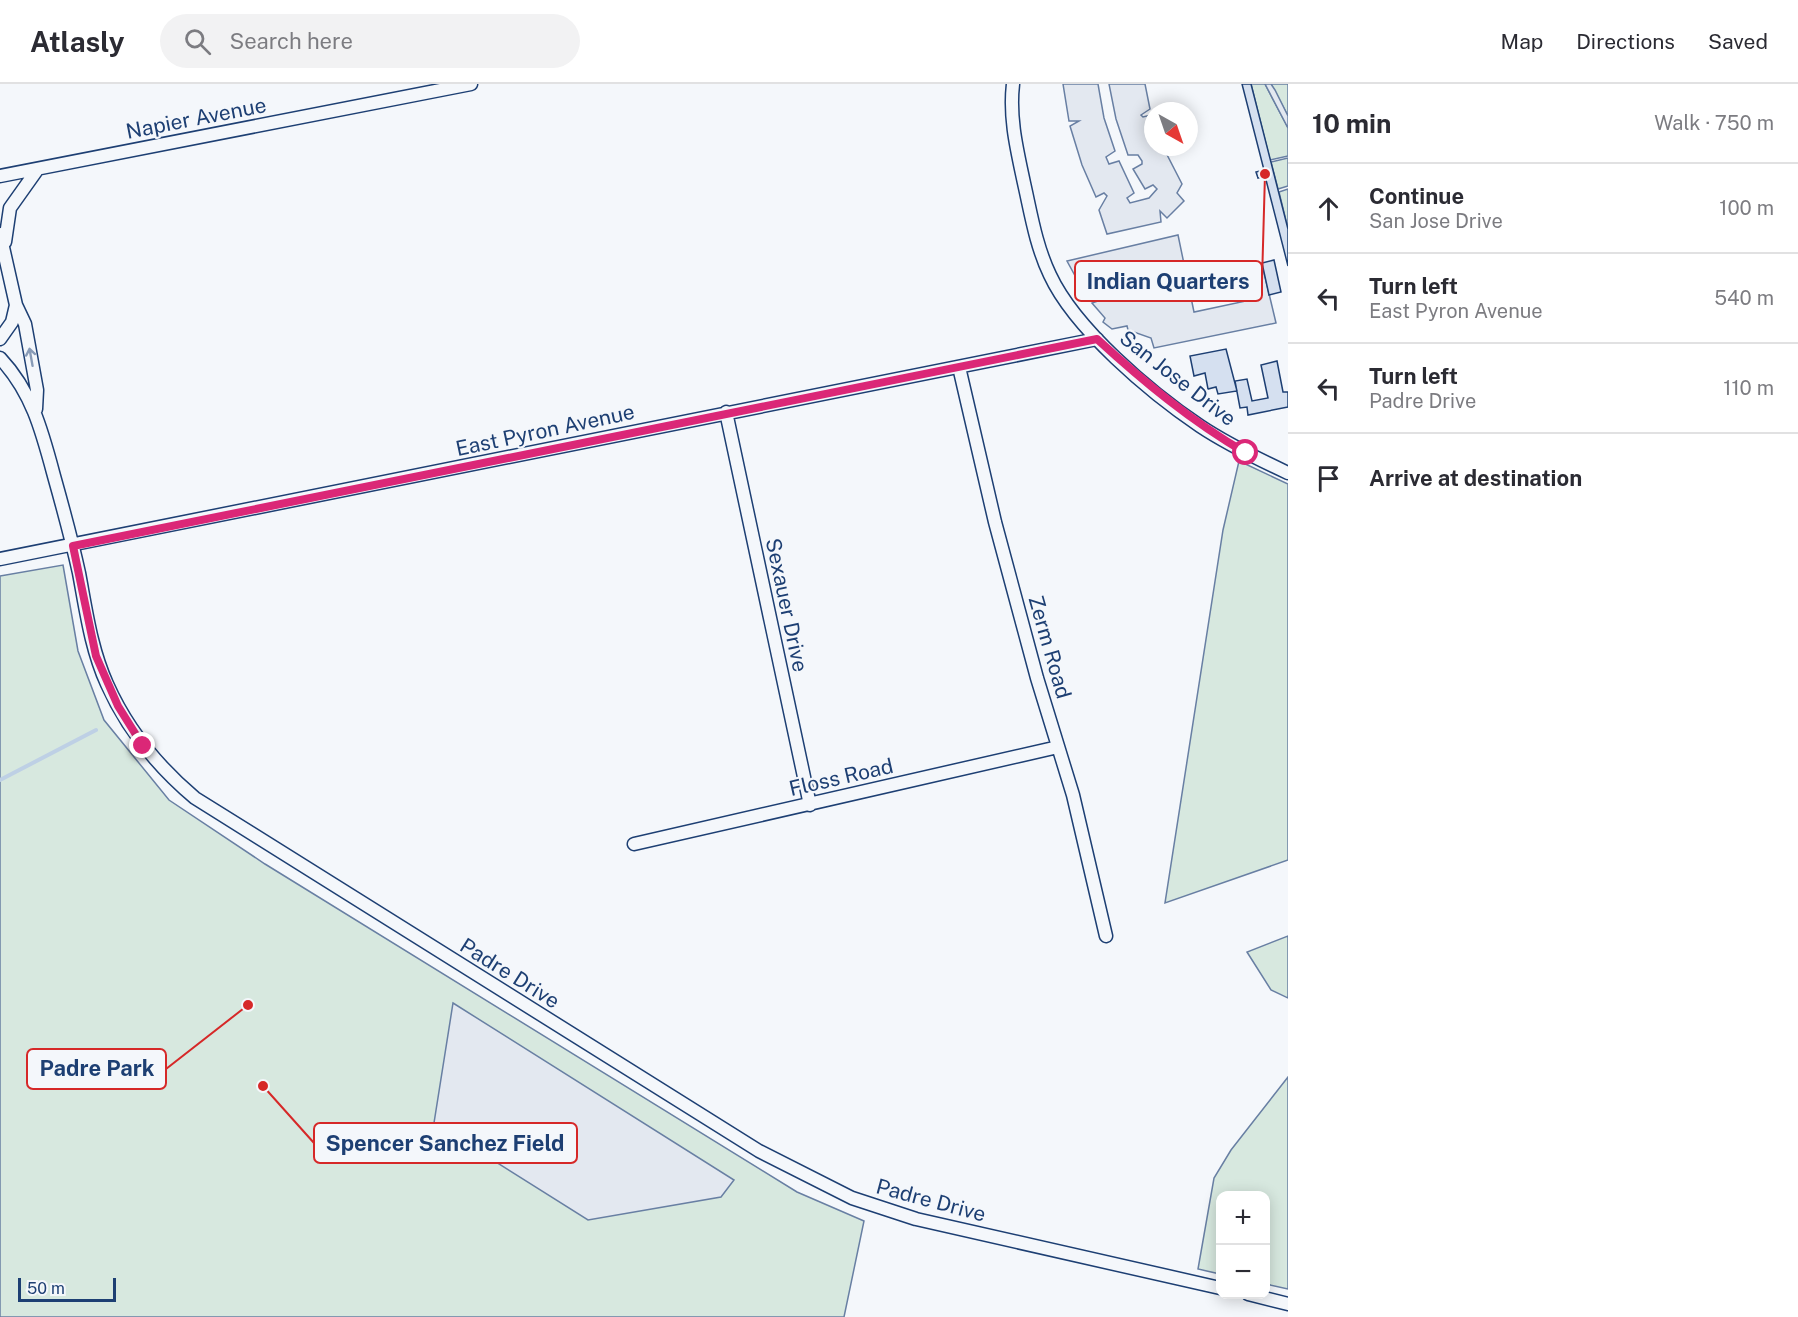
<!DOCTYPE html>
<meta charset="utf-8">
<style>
body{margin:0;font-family:"Public Sans",sans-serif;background:#f2f2f3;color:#2b2b33}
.controls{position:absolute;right:18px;bottom:18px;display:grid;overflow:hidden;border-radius:12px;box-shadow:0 3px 15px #0003}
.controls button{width:54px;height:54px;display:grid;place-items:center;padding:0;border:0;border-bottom:2px solid #e1e1e2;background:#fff;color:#2b2b33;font:30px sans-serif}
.compass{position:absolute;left:1144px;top:18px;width:54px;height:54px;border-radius:50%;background:#fff;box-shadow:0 3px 15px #0003;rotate:140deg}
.scale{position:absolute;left:18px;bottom:15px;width:98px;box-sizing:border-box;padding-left:6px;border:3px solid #1d3f73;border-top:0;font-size:16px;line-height:21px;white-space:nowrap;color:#1d3f73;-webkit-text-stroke:4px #f4f7fb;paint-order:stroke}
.stop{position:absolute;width:18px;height:18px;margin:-14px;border:4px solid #db2777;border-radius:50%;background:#fff}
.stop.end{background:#db2777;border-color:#fff;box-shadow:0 2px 6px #0008}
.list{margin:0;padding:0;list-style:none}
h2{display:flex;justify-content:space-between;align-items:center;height:78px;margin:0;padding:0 24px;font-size:26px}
h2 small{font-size:20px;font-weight:400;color:#7c7c81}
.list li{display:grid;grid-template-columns:39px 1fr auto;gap:18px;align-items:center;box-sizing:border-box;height:90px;padding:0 24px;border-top:2px solid #e1e1e2}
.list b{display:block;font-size:22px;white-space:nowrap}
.list p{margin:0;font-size:20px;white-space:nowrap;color:#7c7c81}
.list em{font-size:20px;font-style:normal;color:#7c7c81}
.icon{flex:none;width:33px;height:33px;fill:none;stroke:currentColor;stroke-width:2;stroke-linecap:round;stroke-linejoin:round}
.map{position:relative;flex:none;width:1288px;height:1233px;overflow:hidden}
header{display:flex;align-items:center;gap:36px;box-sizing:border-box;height:84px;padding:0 30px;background:#fff;border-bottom:2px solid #e1e1e2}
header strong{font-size:28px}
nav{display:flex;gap:33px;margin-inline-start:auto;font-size:21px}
.search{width:420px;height:54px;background:#f2f2f3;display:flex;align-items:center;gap:15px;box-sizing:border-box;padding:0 21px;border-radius:33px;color:#7c7c81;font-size:22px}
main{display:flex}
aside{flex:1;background:#fff}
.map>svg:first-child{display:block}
</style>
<header>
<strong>Atlasly</strong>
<div class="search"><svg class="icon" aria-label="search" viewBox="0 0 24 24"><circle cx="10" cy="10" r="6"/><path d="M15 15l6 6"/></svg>Search here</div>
<nav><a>Map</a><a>Directions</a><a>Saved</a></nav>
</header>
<main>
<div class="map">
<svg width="1288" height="1233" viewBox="0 0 1288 1233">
<rect width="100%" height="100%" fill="#f4f7fb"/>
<!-- green -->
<path fill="#d7e8df" stroke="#687fa3" stroke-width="1.5" d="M 1251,0 L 1265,0 L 1288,44 L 1288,72 L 1270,76 Z
M 1271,0 L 1288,0 L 1288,32 Z
M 1288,74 L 1288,102 L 1278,105 L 1271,78 Z
M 1288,105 L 1288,145 L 1279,108 Z
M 1239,377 L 1288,400 L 1288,776 L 1165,819 L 1223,446 Z
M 63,481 L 78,567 L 104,636 L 169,716 L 265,780 L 797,1108 L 864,1137 L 844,1233 L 0,1233 L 0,492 Z
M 1288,852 L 1288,914 L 1271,906 L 1247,868 Z
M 1288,993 L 1288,1205 L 1266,1200 L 1266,1112 L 1220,1112 L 1220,1190 L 1198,1185 L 1214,1094 L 1231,1066 Z"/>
<!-- parking -->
<path fill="#e3e8f0" stroke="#687fa3" stroke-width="1.5" d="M 1063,0 L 1098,0 L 1104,34 L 1115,67 L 1106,73 L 1109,80 L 1119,77 L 1134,109 L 1127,114 L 1130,119 L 1149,114 L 1157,105 L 1153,101 L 1145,105 L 1133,85 L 1142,80 L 1142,77 L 1138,71 L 1128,71 L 1116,35 L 1109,0 L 1145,0 L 1150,25 L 1141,31 L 1143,33 L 1151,31 L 1153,63 L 1163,63 L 1182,100 L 1177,109 L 1184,117 L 1167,134 L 1160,127 L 1161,138 L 1107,150 L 1099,126 L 1107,112 L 1104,109 L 1096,113 L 1082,81 L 1070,42 L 1079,37 L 1069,37 Z
M 1265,0 L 1271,0 L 1275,6 L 1288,32 L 1288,44 Z
M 1178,151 L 1194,228 L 1246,217 L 1240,184 L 1262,180 L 1276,239 L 1154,264 L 1151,254 L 1128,246 L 1127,242 L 1112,245 L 1103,238 L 1105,234 L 1092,219 L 1098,217 L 1097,207 L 1085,210 L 1067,177 Z
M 453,919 L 734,1096 L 721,1113 L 588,1136 L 434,1039 Z"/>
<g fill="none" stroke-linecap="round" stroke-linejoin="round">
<!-- stream -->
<path stroke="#bed0e5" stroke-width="4" d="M 0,696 L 96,646"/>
</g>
<!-- building -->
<path fill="#d5e0f0" stroke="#1d3f73" stroke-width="1.5" d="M 1242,0 L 1251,0 L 1288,145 L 1288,182 L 1265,92 L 1258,94 L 1256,88 L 1264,86 Z
M 1274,176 L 1281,208 L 1269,211 L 1262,179 Z
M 1226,265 L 1237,307 L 1218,310 L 1216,303 L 1208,305 L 1205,289 L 1194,292 L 1190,272 Z
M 1277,277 L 1283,308 L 1288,308 L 1288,323 L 1248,331 L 1247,323 L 1240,324 L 1235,297 L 1247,295 L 1252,317 L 1268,314 L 1261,281 Z"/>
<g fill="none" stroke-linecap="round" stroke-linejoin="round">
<defs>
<path id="street" d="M 1013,0 C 1009,34 1017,66 1024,99 C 1031,130 1036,162 1050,191 C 1075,245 1151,309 1200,342 C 1227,360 1258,375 1288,389
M 0,92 L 471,0
M 0,150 L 16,221 L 25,240 L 37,306 L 36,325
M 5,158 L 10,124 L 37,86
M 0,255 L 12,238 L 16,221
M 0,274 C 32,308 42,347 54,392 C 63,424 72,457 79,489 C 86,526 91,565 107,600 C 127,645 157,682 195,714 L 759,1067 L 852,1114 L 916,1135 L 1220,1204
M 959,283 L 995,438 L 1037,594 L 1073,711 L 1106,852
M 726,328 L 810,721
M 0,475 L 1097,255
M 634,760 L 1058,663
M 1248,1210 L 1288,1220"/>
</defs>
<!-- street casing -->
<use href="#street" stroke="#1d3f73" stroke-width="15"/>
<!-- street -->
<use href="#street" stroke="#f4f7fb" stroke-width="12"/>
</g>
<!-- one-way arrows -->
<defs><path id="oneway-shaft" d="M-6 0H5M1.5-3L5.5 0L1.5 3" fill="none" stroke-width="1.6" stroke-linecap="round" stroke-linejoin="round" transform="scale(1.5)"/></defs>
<use stroke="#889bb7" href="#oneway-shaft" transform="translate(31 273) rotate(-100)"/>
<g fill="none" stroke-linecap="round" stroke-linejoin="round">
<!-- route -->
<path stroke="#db2777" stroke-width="8" d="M 143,662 L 118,622 L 96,572 L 73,462 L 1097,255 C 1144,298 1191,337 1246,369"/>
</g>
<g text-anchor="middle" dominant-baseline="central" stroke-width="4.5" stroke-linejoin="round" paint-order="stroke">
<!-- street labels -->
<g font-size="21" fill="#1d3f73" stroke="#f4f7fb">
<text transform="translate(196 34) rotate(-11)">Napier Avenue</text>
<text transform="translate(1178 294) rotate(38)">San Jose Drive</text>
<text transform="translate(545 346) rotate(-12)">East Pyron Avenue</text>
<text transform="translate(787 521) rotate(78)">Sexauer Drive</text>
<text transform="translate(1050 563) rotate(74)">Zerm Road</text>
<text transform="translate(841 693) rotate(-13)">Floss Road</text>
<text transform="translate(510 889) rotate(32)">Padre Drive</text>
<text transform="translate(931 1116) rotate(15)">Padre Drive</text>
</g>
</g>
<!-- callouts -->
<path fill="none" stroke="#d62828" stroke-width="2" d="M1265 90L1262 197M248 921L166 985M263 1002L314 1059"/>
<g fill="#d62828" stroke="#f4f7fb" stroke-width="2">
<circle cx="1265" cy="90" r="6"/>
<circle cx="248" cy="921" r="6"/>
<circle cx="263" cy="1002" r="6"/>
</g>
<g fill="#f4f7fb" stroke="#d62828" stroke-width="2">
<rect x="1075" y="177" width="187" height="40" rx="6"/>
<rect x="27" y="965" width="139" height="40" rx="6"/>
<rect x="314" y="1039" width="263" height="40" rx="6"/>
</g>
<g font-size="22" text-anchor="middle" font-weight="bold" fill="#1d3f73">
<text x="1168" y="205">Indian Quarters</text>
<text x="97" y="992">Padre Park</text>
<text x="445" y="1067">Spencer Sanchez Field</text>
</g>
</svg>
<div class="controls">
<button>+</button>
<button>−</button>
</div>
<svg class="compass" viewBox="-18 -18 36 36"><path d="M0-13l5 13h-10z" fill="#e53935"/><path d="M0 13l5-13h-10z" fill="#7c7c81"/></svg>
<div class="scale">50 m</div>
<div class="stop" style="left:1246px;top:369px"></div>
<div class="stop end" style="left:143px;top:662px"></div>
</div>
<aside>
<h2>10 min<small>Walk · 750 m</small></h2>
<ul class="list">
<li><svg class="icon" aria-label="ahead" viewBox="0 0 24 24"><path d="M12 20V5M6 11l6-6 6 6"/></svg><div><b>Continue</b><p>San Jose Drive</p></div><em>100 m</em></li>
<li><svg class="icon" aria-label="left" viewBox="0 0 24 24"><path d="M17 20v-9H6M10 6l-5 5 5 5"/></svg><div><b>Turn left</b><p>East Pyron Avenue</p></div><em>540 m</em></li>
<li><svg class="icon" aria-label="left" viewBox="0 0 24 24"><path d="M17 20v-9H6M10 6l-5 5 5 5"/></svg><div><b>Turn left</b><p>Padre Drive</p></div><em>110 m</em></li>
<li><svg class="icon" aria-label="arrive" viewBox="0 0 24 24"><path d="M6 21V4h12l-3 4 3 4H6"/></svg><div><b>Arrive at destination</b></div></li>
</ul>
</aside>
</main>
